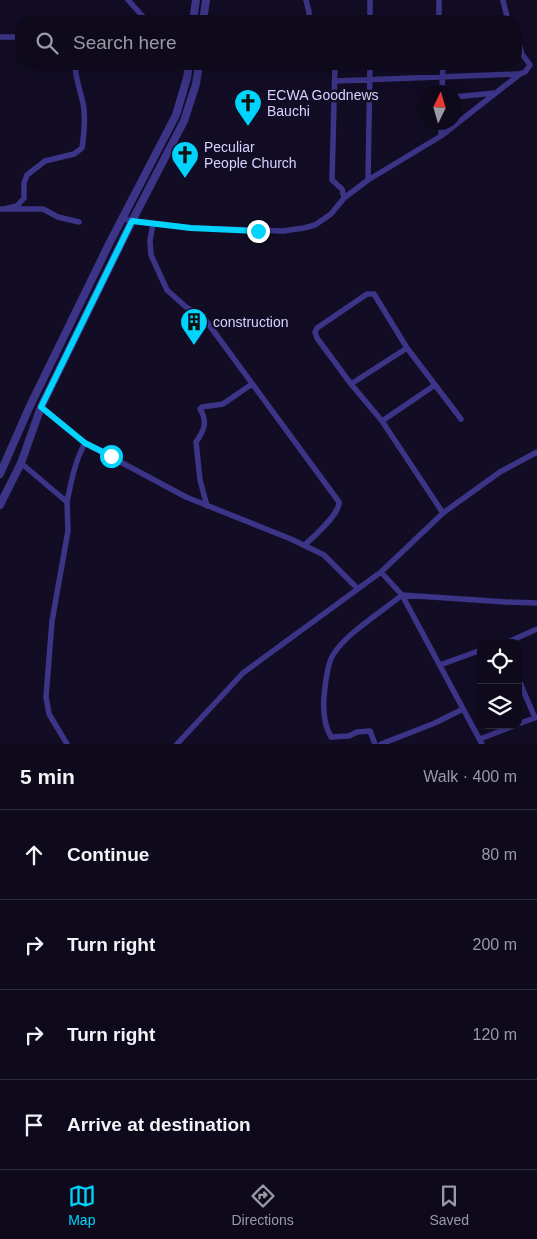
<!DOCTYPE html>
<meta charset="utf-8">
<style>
body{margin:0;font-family:Arial,sans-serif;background:#171325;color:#f1f3f6}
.controls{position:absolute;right:15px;bottom:15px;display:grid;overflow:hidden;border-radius:10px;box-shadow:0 5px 20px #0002}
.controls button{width:45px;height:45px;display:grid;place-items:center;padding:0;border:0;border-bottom:1px solid #2e2b3b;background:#0e0a1c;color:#f1f3f6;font:25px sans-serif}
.compass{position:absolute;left:417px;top:85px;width:45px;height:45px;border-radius:50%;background:#0e0a1c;box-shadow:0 5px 20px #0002;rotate:5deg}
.stop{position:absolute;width:15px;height:15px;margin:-11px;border:4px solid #00d4fc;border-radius:50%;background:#fff}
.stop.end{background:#00d4fc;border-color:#fff;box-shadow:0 1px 5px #0008}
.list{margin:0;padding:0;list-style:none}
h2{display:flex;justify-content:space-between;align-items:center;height:65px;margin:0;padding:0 20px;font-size:21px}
h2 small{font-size:16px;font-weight:400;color:#9b9aa3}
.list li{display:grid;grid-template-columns:32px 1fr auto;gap:15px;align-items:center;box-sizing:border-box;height:90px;padding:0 20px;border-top:1px solid #2e2b3b}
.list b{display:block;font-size:19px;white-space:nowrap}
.list em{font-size:16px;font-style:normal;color:#9b9aa3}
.icon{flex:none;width:28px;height:28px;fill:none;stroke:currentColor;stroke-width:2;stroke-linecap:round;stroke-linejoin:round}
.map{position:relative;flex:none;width:537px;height:744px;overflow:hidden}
.search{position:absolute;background:#0e0a1c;box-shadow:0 5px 20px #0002;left:15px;right:15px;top:15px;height:55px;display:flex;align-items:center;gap:12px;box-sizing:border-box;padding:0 18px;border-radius:20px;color:#9b9aa3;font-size:19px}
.sheet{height:425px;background:#0e0a1c}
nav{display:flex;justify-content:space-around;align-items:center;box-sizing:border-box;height:70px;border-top:1px solid #2e2b3b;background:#0e0a1c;font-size:14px;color:#9b9aa3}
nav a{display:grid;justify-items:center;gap:2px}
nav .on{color:#00d4fc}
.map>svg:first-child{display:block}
</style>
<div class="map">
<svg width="537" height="744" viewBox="0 0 537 744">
<rect width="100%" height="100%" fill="#120d25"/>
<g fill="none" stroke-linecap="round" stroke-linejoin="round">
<!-- minor -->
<path stroke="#3c3487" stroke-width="5.5" d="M 128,0 L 147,21
M 306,0 L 309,12 L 309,21
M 439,0 L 439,21
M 503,0 L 508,21
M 370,21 L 370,0
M 0,37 L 21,37
M 335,64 L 332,180 L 342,189 L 344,198
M 335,81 L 518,74
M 442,92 L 443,64
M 454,97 L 495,93
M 441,136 L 441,122
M 368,180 L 370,64
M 0,209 L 43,209 L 58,217 L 79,222
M 4,209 L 17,206 L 24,198 L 24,183 L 27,175 L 45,161 L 74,154 L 82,148 C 84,134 86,117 83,103 C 80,90 75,77 75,64
M 122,218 L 132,221 L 191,228 L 283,231 L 304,228 L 315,225 L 331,214 L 344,198 L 368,180 L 441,136 L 520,74 L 525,72 L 530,65 L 522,54 L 516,33
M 153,223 L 150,241 L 151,255 L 167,290 L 186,307 L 204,318 L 339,502 C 340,514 314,536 305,545
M 351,384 L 407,348
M 41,407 L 85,443 L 186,497 L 291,539 L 324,555 L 358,589
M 382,421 L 435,385
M 21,463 L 67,502 L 68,531 L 52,621 L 46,697 L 49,714 L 67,744
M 67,502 C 71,482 75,461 85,443
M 207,506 L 200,480 L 196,442 C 204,431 208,422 200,409 L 202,407 L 223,404 L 252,384
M 443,513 L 382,421 L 351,384 L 317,338 L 315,332 L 317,328 L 367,294 L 374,294 L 407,348 L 461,419
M 381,572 L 402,595 L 482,744
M 506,643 L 537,629
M 440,665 L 481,650
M 518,678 L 535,718
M 518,724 L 537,717
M 480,739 L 516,725
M 177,744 L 243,673 L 381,572 L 443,513 L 500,472 L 537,452
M 375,744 L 370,731 L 357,732 L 349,736 L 331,737 C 324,725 323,710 324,697 C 325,686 327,664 333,655 C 345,634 383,611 402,595 L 506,602 L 537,603
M 381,744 L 435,723 L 463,709"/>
<!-- tertiary -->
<path stroke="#3c3487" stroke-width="8" d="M 193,21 L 196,0
M 203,21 L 206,0
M 0,474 L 29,408 L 110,242 L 176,115 L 187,78 L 189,64
M 0,505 L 21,463 L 41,407 L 132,221 L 184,121 L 196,84 L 199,64"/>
</g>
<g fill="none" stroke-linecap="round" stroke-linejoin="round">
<!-- route -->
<path stroke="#00d4fc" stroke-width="6" d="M 111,456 L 85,443 L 41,407 L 132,221 L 191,228 L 258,231"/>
</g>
<!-- icons -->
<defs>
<symbol id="church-pin" viewBox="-11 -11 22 30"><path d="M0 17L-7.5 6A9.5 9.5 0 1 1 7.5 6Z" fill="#00d4fc" stroke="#120d25"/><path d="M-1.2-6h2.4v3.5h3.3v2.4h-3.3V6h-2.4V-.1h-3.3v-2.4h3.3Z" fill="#111"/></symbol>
<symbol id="building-pin" viewBox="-11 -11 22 30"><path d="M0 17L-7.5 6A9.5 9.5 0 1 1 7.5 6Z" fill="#00d4fc" stroke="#120d25"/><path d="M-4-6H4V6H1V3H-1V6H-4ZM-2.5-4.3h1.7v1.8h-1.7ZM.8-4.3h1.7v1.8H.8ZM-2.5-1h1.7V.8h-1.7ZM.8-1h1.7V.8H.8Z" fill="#111"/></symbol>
</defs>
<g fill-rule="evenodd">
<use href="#church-pin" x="232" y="87" width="32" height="43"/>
<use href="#church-pin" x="169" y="139" width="32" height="43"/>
<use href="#building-pin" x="178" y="306" width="32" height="43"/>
</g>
<g text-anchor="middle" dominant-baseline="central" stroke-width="5" stroke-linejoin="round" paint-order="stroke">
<!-- poi labels -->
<g font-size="14" fill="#d9d1ff" stroke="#120d25" text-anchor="start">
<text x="267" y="95">ECWA Goodnews<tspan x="267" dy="16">Bauchi</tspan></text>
<text x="204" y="147">Peculiar<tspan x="204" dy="16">People Church</tspan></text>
<text x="213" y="322">construction</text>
</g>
</g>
</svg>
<div class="controls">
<button><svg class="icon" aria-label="locate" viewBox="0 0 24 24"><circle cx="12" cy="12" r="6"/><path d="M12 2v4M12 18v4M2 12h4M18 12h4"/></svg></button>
<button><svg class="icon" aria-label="layers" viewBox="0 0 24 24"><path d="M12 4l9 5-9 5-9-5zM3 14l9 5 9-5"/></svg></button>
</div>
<svg class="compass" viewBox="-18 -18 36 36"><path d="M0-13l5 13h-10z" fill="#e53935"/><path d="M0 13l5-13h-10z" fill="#9b9aa3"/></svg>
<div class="stop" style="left:111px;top:456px"></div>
<div class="stop end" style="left:258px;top:231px"></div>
<div class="search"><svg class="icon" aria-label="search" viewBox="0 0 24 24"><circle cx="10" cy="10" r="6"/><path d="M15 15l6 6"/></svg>Search here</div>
</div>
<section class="sheet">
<h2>5 min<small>Walk · 400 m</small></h2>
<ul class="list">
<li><svg class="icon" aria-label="ahead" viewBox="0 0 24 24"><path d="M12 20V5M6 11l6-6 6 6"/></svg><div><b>Continue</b></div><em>80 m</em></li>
<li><svg class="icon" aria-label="right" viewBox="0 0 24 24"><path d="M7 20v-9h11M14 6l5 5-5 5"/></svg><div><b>Turn right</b></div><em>200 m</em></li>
<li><svg class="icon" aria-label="right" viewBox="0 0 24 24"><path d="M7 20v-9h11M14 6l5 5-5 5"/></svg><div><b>Turn right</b></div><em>120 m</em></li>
<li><svg class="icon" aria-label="arrive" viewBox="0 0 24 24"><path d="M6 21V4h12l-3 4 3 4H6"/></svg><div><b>Arrive at destination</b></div></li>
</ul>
</section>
<nav>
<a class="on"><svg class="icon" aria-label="map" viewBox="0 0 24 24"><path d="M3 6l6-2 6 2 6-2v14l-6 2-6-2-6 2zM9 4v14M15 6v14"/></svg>Map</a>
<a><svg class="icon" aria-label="directions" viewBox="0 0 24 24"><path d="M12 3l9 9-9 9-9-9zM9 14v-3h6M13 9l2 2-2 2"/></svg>Directions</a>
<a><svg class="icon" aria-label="saved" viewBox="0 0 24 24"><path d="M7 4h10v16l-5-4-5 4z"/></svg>Saved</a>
</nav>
